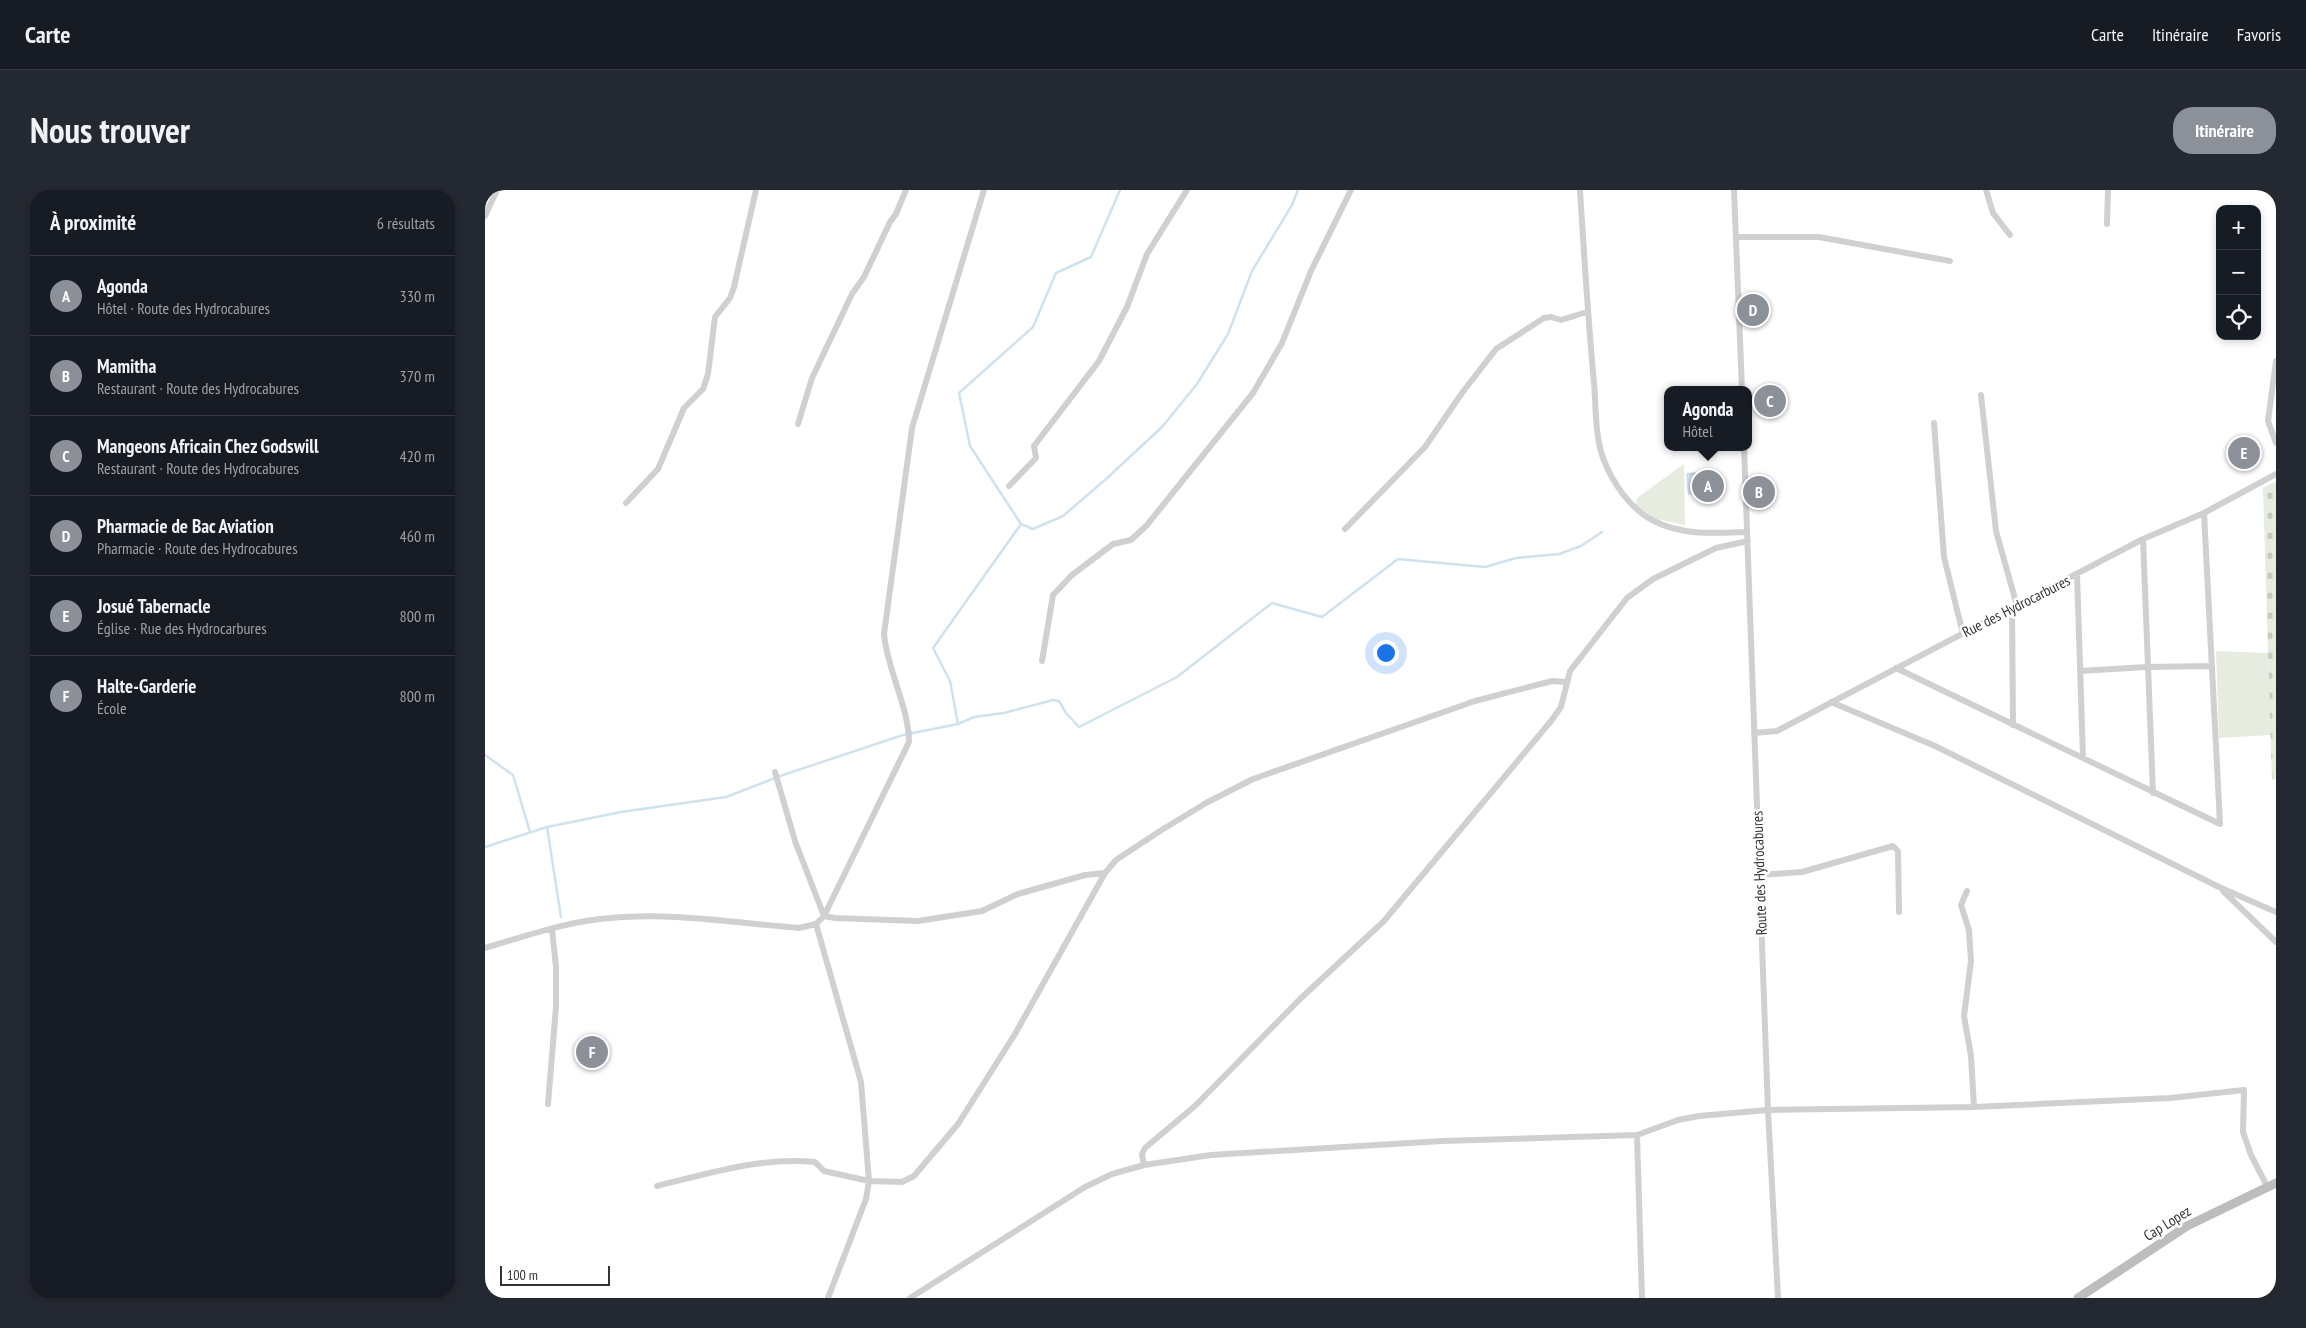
<!DOCTYPE html>
<html lang="fr">
<meta charset="utf-8">
<style>
body{margin:0;font-family:"PT Sans Narrow",sans-serif;background:#242831;color:#f1f3f6}
.controls{position:absolute;right:15px;top:15px;display:grid;overflow:hidden;border-radius:10px;box-shadow:0 2px 8px #0003}
.controls button{width:45px;height:45px;display:grid;place-items:center;padding:0;border:0;border-bottom:1px solid #363941;background:#171b24;color:#f1f3f6;font:25px sans-serif}
.scale{position:absolute;left:15px;bottom:12px;width:110px;box-sizing:border-box;padding-left:5px;border:2px solid #333;border-top:0;font-size:14px;line-height:18px;white-space:nowrap;color:#333;-webkit-text-stroke:4px #fff;paint-order:stroke}
.you{position:absolute;left:900px;top:462px;width:18px;height:18px;margin:-12px;border:4px solid #fff;border-radius:50%;background:#1a73e8;box-shadow:0 0 0 8px #1a73e833}
.badge{display:grid;place-items:center;width:32px;height:32px;border-radius:50%;background:#8c9099;color:#fff;font-size:16px;font-weight:700}
.pin{position:absolute;translate:-50% -50%;border:2px solid #fff;box-shadow:0 1px 5px #0006}
.popup{position:absolute;left:1179px;top:196px;width:88px;height:65px;box-sizing:border-box;display:grid;place-content:center;border-radius:10px;background:#171b24;filter:drop-shadow(0 1px 4px #0005);font-size:16px;white-space:nowrap;color:#9ea1a6}
.popup b{font-size:19px;color:#f1f3f6}
.popup::after{content:'';position:absolute;left:50%;top:100%;margin-left:-10px;border:10px solid transparent;border-top-color:#171b24}
.list{margin:0;padding:0;list-style:none}
h2{display:flex;justify-content:space-between;align-items:center;height:65px;margin:0;padding:0 20px;font-size:21px}
h2 small{font-size:16px;font-weight:400;color:#9ea1a6}
.list li{display:grid;grid-template-columns:32px 1fr auto;gap:15px;align-items:center;box-sizing:border-box;height:80px;padding:0 20px;border-top:1px solid #363941}
.list b{display:block;font-size:19px;white-space:nowrap}
.list p{margin:0;font-size:16px;white-space:nowrap;color:#9ea1a6}
.list em{font-size:16px;font-style:normal;color:#9ea1a6}
.icon{flex:none;width:28px;height:28px;fill:none;stroke:currentColor;stroke-width:2;stroke-linecap:round;stroke-linejoin:round}
.map{position:relative;flex:none;width:1791px;height:1108px;overflow:hidden;border-radius:20px}
header{display:flex;align-items:center;gap:30px;box-sizing:border-box;height:70px;padding:0 25px;background:#171b24;border-bottom:1px solid #363941}
header strong{font-size:24px}
nav{display:flex;gap:28px;margin-inline-start:auto;font-size:18px}
.intro{display:flex;align-items:center;justify-content:space-between;box-sizing:border-box;height:120px;padding:0 30px}
h1{margin:0;font-size:35px}
.button{padding:12px 22px;border-radius:20px;background:#8c9099;color:#fff;font-size:18px;font-weight:700}
main{display:flex;gap:30px;padding:0 30px}
aside{flex:1;background:#171b24;border-radius:20px;box-shadow:0 2px 8px #0003}
.map>svg:first-child{display:block}
</style>
<header>
<strong>Carte</strong>
<nav><a>Carte</a><a>Itinéraire</a><a>Favoris</a></nav>
</header>
<div class="intro"><h1>Nous trouver</h1><a class="button">Itinéraire</a></div>
<main>
<aside>
<h2>À proximité<small>6 résultats</small></h2>
<ul class="list">
<li><span class="badge">A</span><div><b>Agonda</b><p>Hôtel · Route des Hydrocabures</p></div><em>330 m</em></li>
<li><span class="badge">B</span><div><b>Mamitha</b><p>Restaurant · Route des Hydrocabures</p></div><em>370 m</em></li>
<li><span class="badge">C</span><div><b>Mangeons Africain Chez Godswill</b><p>Restaurant · Route des Hydrocabures</p></div><em>420 m</em></li>
<li><span class="badge">D</span><div><b>Pharmacie de Bac Aviation</b><p>Pharmacie · Route des Hydrocabures</p></div><em>460 m</em></li>
<li><span class="badge">E</span><div><b>Josué Tabernacle</b><p>Église · Rue des Hydrocarbures</p></div><em>800 m</em></li>
<li><span class="badge">F</span><div><b>Halte-Garderie</b><p>École</p></div><em>800 m</em></li>
</ul>
</aside>
<div class="map">
<svg width="1791" height="1108" viewBox="0 0 1791 1108">
<defs>
<pattern id="cemetery-stones" width="16" height="16" patternUnits="userSpaceOnUse" patternTransform="scale(1.25)"><rect width="16" height="16" fill="#e6ecdf"/><path d="M2 7V4a2 2 0 0 1 4 0v3zM10 15v-3a2 2 0 0 1 4 0v3z" fill="#c6cbc0"/></pattern>
<pattern id="water-ripples" width="26" height="14" patternUnits="userSpaceOnUse" patternTransform="scale(1.25)"><rect width="26" height="14" fill="#cfe2ee"/><path d="M2 4q2-2 4 0t4 0M15 11q2-2 4 0t4 0" fill="none" stroke="#b2c2cd"/></pattern>
</defs>
<rect width="100%" height="100%" fill="#fff"/>
<!-- grass -->
<path fill="#e6ecdf" d="M 1199,274 L 1200,335 L 1171,329 L 1151,315 L 1152,308 Z
M 1731,461 L 1783,463 L 1786,545 L 1734,548 Z"/>
<!-- cemetery -->
<path fill="url(#cemetery-stones)" d="M 1791,291 L 1791,589 L 1787,590 L 1778,298 Z"/>
<!-- water -->
<path fill="url(#water-ripples)" d="M 1211,282 L 1213,304 L 1203,305 L 1201,283 Z"/>
<g fill="none" stroke-linecap="round" stroke-linejoin="round">
<!-- stream -->
<path stroke="#cfe2ee" stroke-width="2.5" d="M 635,0 L 606,67 L 571,83 L 548,137 L 474,203 L 485,256 L 536,334 L 548,339 L 578,326 L 621,289 L 677,237 L 712,194 L 743,144 L 767,81 L 807,15 L 813,0
M 473,534 L 489,527 L 519,523 L 568,510 L 574,511 L 581,523 L 594,537 L 692,487 L 787,413 L 837,427 L 913,369 L 1000,377 L 1031,368 L 1074,364 L 1096,356 L 1117,342
M 0,565 L 28,585 L 45,642
M 62,637 L 76,727
M 0,657 L 62,637 L 136,622 L 241,607 L 298,585 L 418,545 L 473,534 L 465,491 L 448,458 L 536,334"/>
<!-- street -->
<path stroke="#d0d0d0" stroke-width="6" d="M 1095,0 C 1099,64 1103,129 1109,193 C 1111,216 1110,246 1118,268 C 1127,292 1145,319 1169,331 C 1198,346 1231,343 1262,342
M 1249,0 L 1257,200
M 1501,0 L 1508,23 L 1525,45
M 0,26 L 12,0
M 1622,34 L 1623,0
M 1252,47 L 1334,47 L 1465,71
M 1791,171 L 1783,231 L 1791,253
M 1496,205 L 1511,341 L 1532,416
M 1449,233 L 1459,367 L 1478,444
M 313,234 L 327,188 L 367,104 L 379,87 L 405,32 L 411,24 L 421,0
M 1259,257 L 1283,920 L 1293,1108
M 524,296 L 551,268 L 549,256 L 614,171 L 642,117 L 662,64 L 702,0
M 141,313 L 173,279 L 199,218 L 218,199 L 223,184 L 230,127 L 245,108 L 249,97 L 271,0
M 860,339 L 940,257 L 977,203 L 1011,159 L 1059,128 L 1066,127 L 1076,130 L 1102,122
M 1658,349 L 1668,603
M 1592,384 L 1598,568
M 1527,418 L 1528,535
M 557,471 L 568,405 L 587,385 L 628,354 L 646,350 L 662,335 L 768,203 L 797,153 L 826,81 L 866,0
M 1411,478 L 1735,634 L 1719,323
M 1595,481 L 1661,477 L 1727,476
M 1346,512 L 1450,556 L 1734,697 L 1791,722
M 1269,543 L 1292,541 L 1658,349 L 1719,323 L 1791,284
M 290,582 L 310,651 L 339,726 L 350,728 L 433,731 L 497,721 L 533,704 L 600,685 L 620,683
M 1274,685 L 1317,682 L 1408,656 L 1413,661 L 1414,722
M 1482,701 L 1476,715 L 1484,740 L 1486,771 L 1479,826 L 1486,866 L 1489,917
M 1738,701 L 1791,752
M 331,734 L 376,892 L 384,991 L 381,1009 L 343,1108
M 0,758 C 41,746 83,731 125,728 C 187,722 252,733 314,738 L 331,734 L 339,726 L 424,552 C 424,518 402,479 399,444 L 427,238 L 499,0
M 63,914 L 71,817 L 71,777 L 67,739
M 1152,945 L 1157,1108
M 659,975 L 657,964 L 660,958 L 711,915 L 815,809 L 899,731 L 1066,531 L 1076,517 L 1085,481 L 1142,408 L 1168,389 L 1231,358 L 1263,351
M 172,996 C 226,983 274,967 330,972 L 339,981 L 384,991 L 417,992 L 429,986 L 473,934 L 530,844 L 620,683 L 631,670 L 675,641 L 721,613 L 768,589 L 990,511 L 1067,491 L 1081,492
M 425,1108 L 600,997 L 627,984 L 659,975 L 726,965 L 957,951 L 1152,945 L 1193,930 L 1214,926 L 1283,920 L 1489,917 L 1685,908 L 1759,900 L 1758,942 L 1766,965 L 1782,996"/>
<!-- secondary -->
<path stroke="#bdbdbd" stroke-width="9" d="M 1593,1108 L 1702,1036 L 1791,993"/>
</g>
<g text-anchor="middle" dominant-baseline="central" stroke-width="5" stroke-linejoin="round" paint-order="stroke">
<!-- street labels -->
<g font-size="15" fill="#333" stroke="#fff">
<text transform="translate(1531 416) rotate(-27)">Rue des Hydrocarbures</text>
<text transform="translate(1274 683) rotate(-92)">Route des Hydrocabures</text>
<text transform="translate(1682 1033) rotate(-32)">Cap Lopez</text>
</g>
</g>
</svg>
<div class="controls">
<button>+</button>
<button>−</button>
<button><svg class="icon" aria-label="locate" viewBox="0 0 24 24"><circle cx="12" cy="12" r="6"/><path d="M12 2v4M12 18v4M2 12h4M18 12h4"/></svg></button>
</div>
<div class="scale">100 m</div>
<div class="you"></div>
<div class="pin badge" style="left:1223px;top:296px">A</div>
<div class="popup"><b>Agonda</b>Hôtel</div>
<div class="pin badge" style="left:1274px;top:302px">B</div>
<div class="pin badge" style="left:1285px;top:211px">C</div>
<div class="pin badge" style="left:1268px;top:120px">D</div>
<div class="pin badge" style="left:1759px;top:263px">E</div>
<div class="pin badge" style="left:107px;top:862px">F</div>
</div>
</main>
